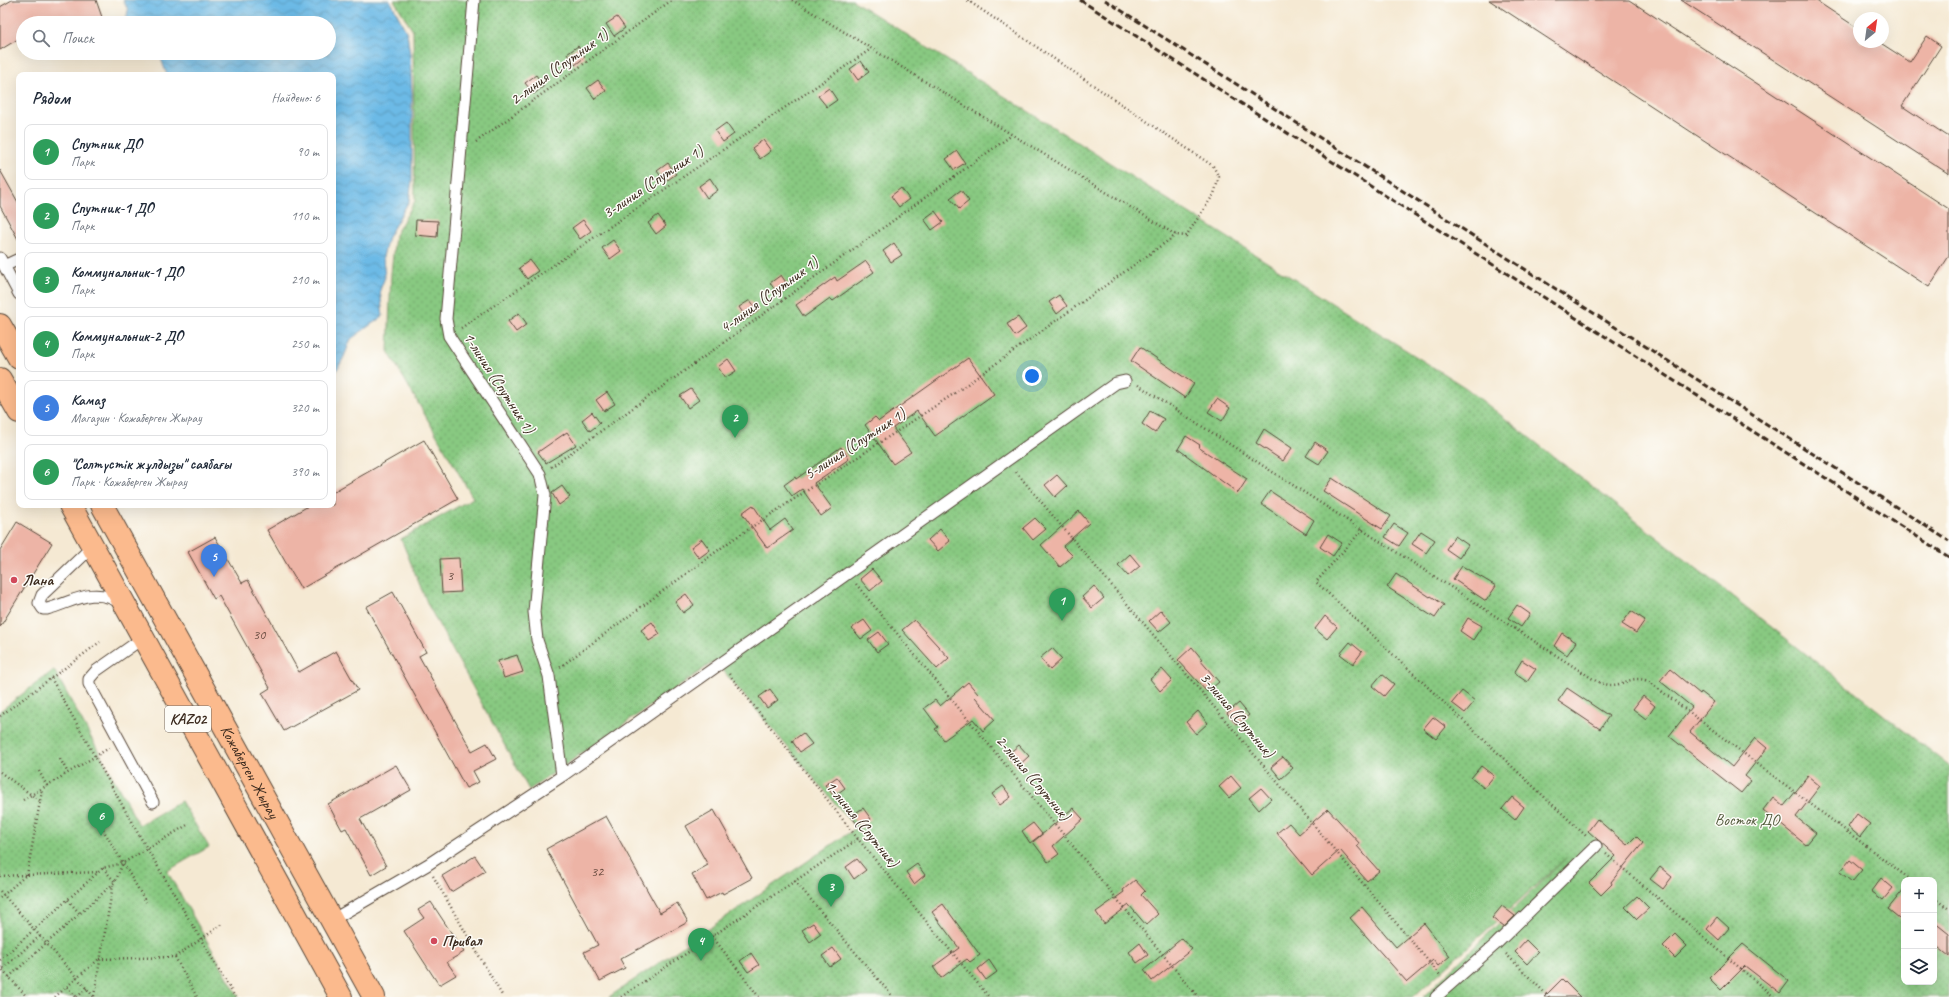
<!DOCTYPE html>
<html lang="ru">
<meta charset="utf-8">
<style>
body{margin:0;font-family:Caveat,sans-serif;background:#f6f6f7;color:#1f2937}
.controls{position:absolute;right:12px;bottom:12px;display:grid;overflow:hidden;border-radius:8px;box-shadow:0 4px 16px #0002}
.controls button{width:36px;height:36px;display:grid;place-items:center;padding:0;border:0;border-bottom:1px solid #e0e1e3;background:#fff;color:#1f2937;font:20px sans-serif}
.compass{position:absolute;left:1853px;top:12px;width:36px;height:36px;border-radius:50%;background:#fff;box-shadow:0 4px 16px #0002;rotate:29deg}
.you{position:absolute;left:1032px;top:376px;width:14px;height:14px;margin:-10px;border:3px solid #fff;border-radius:50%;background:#1a73e8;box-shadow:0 0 0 6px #1a73e833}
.badge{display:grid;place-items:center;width:26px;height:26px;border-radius:50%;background:#0f766e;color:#fff;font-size:13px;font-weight:700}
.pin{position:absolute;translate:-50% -33px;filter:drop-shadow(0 1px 2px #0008)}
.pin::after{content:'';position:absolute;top:21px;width:14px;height:12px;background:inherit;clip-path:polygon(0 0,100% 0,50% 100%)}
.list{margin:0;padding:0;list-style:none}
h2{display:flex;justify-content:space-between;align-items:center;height:52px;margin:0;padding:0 16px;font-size:17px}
h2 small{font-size:13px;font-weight:400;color:#747a83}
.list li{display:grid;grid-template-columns:26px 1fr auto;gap:12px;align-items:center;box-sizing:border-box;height:56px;margin:0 8px 8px;padding:0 8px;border:1px solid #e0e1e3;border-radius:8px}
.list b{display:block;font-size:15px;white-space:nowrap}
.list p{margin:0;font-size:13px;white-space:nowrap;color:#747a83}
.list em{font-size:13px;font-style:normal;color:#747a83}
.icon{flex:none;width:22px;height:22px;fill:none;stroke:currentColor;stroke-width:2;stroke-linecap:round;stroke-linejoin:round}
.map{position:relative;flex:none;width:1949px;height:997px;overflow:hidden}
.search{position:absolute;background:#fff;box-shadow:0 4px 16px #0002;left:16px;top:16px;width:320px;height:44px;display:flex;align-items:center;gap:10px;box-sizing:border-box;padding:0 14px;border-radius:22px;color:#747a83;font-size:15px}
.panel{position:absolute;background:#fff;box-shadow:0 4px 16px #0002;left:16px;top:72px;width:320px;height:436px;border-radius:8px}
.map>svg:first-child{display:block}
</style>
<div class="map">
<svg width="1949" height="997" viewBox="0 0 1949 997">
<defs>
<pattern id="green-dots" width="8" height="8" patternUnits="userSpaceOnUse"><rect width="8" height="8" fill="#88c981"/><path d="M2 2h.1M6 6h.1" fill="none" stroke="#70a369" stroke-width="1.8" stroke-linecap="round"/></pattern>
<pattern id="water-waves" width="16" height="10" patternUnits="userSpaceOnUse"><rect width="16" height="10" fill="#6cbae6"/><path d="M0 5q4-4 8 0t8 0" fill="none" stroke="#5a97ba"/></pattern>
</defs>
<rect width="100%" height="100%" fill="#fdfcf7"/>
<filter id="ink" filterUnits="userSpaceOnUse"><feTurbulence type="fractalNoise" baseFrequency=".025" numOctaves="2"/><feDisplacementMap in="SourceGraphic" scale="8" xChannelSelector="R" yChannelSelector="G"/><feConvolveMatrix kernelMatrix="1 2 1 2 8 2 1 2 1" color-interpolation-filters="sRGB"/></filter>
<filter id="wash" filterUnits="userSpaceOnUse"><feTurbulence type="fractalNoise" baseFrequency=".012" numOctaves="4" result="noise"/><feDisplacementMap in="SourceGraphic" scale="16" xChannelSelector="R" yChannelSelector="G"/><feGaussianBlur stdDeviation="0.9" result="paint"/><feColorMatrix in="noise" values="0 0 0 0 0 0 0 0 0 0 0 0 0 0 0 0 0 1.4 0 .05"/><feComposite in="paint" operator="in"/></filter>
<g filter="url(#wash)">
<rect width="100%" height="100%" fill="#f5e9d3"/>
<!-- green -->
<path fill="url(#green-dots)" stroke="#627a50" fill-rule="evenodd" d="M 394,0 L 852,0 L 1466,388 L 1949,766 L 1949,997 L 1423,997 L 1567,857 L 1413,997 L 609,997 L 856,828 L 715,661 L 529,790 L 428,605 L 401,539 L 473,498 L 388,351 L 391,273 L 395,235 L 415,201 L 413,31 ZM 1904,880 L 1934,880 L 1934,982 L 1904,982 Z
M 54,670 L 139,825 L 181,801 L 209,847 L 167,871 L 239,997 L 0,997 L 0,711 Z"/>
<!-- water -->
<path fill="url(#water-waves)" stroke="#547282" d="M 123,0 L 390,0 L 407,33 L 410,54 L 412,94 L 412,181 L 409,201 L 388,237 L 383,257 L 385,277 L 380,290 L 383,316 L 351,339 L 344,357 L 333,377 L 333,75 L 167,75 L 159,53 L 329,53 L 329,23 L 128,23 L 126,21 L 128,10 Z"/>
<g id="blocks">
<!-- building -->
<path fill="#edb4a6" d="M 12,0 L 96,0 L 104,23 L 23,23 L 23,36 L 0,50 L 0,7 Z
M 1489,0 L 1629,0 L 1949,209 L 1949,256 L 1929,287 Z
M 1681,0 L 1815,0 L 1859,29 L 1859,42 L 1879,42 L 1910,62 L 1927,36 L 1941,46 L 1902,106 L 1949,137 L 1949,174 Z
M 617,17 L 625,28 L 614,36 L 606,24 Z
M 578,46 L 585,57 L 575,65 L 567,54 Z
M 861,61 L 869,72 L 858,80 L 850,69 Z
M 536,75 L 544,86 L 534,94 L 525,83 Z
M 598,80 L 606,91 L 595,99 L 587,88 Z
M 829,88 L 837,100 L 827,107 L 818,96 Z
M 726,123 L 734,134 L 723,142 L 715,131 Z
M 763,140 L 771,151 L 760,159 L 752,148 Z
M 957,151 L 965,163 L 954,170 L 946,159 Z
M 668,163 L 676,174 L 665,182 L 657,171 Z
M 0,170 L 19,204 L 19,241 L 0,206 Z
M 710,178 L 718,190 L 707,198 L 699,186 Z
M 901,188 L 909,199 L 899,207 L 891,196 Z
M 961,190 L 969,201 L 959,209 L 950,198 Z
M 935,211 L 943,222 L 932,230 L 924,219 Z
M 658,215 L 666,226 L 656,234 L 648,223 Z
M 416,220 L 438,221 L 437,237 L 415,235 Z
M 583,220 L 591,231 L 580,239 L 572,228 Z
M 613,240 L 621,251 L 610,259 L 602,248 Z
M 894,243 L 902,255 L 891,262 L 883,251 Z
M 530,260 L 538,271 L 527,279 L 519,268 Z
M 866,261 L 874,272 L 833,301 L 830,298 L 804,317 L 796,305 L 835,277 L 837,281 Z
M 781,275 L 789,287 L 778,294 L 770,283 Z
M 1059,295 L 1067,306 L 1057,314 L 1049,302 Z
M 750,300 L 758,311 L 747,319 L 739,307 Z
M 519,313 L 527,324 L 516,332 L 508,321 Z
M 1018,317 L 1026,328 L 1015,336 L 1007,324 Z
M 1140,347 L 1194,384 L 1185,398 L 1131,361 Z
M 968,358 L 994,394 L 935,436 L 917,411 L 893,428 L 911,452 L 893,464 L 865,425 L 875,417 L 879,421 Z
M 728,359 L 736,371 L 725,378 L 718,367 Z
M 691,389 L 699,400 L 688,408 L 680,396 Z
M 607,392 L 615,404 L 604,411 L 596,400 Z
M 1217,399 L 1230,408 L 1222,421 L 1208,412 Z
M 1150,411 L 1164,419 L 1155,433 L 1142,424 Z
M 592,412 L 600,423 L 590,431 L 582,420 Z
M 1264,429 L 1292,448 L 1283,461 L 1256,443 Z
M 567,432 L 576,445 L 546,463 L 538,452 Z
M 1186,436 L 1200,445 L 1198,447 L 1247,479 L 1238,493 L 1178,449 Z
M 424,440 L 458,499 L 301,589 L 267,530 L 310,505 L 333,505 L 333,492 Z
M 1315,442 L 1328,451 L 1319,464 L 1306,456 Z
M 841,447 L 849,459 L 814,483 L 832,508 L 821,516 L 802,489 L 792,496 L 784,485 L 795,477 L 796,479 Z
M 1057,475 L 1067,486 L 1055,497 L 1045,485 Z
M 1332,478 L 1391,516 L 1382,529 L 1323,491 Z
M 562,486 L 570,497 L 559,505 L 552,493 Z
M 1270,491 L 1314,520 L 1306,534 L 1261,504 Z
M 753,505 L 770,530 L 785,519 L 793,530 L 767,548 L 742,513 Z
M 1079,511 L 1089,523 L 1063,546 L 1073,556 L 1060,567 L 1041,545 Z
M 1035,518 L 1046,529 L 1033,540 L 1023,528 Z
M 17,522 L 52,543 L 0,627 L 0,550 Z
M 1394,524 L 1408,533 L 1399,546 L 1385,537 Z
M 940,529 L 950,541 L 938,551 L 928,540 Z
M 1421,531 L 1435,540 L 1426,553 L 1412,544 Z
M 1328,534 L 1342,543 L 1333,556 L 1320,547 Z
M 1455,536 L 1468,545 L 1459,558 L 1446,549 Z
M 215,537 L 242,583 L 248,580 L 299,672 L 336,651 L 358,690 L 284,731 L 262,693 L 270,688 L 219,596 L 214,599 L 188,552 Z
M 702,539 L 710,550 L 699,558 L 691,547 Z
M 1130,554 L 1140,566 L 1128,576 L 1118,565 Z
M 459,558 L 461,592 L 442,593 L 440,559 Z
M 1462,566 L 1496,586 L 1486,601 L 1453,579 Z
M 872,569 L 882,581 L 870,591 L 860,579 Z
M 1396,574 L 1430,597 L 1431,596 L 1444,605 L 1435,618 L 1387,587 Z
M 1094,586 L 1104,598 L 1092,608 L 1082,597 Z
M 393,592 L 426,652 L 419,656 L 472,751 L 487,743 L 496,759 L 473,771 L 479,782 L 466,788 L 366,607 Z
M 686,594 L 694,605 L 683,613 L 675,602 Z
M 1517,605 L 1530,614 L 1521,627 L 1508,618 Z
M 1161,610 L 1171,622 L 1159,632 L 1149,621 Z
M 1631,611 L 1645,620 L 1636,633 L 1622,624 Z
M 1325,616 L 1337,627 L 1327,639 L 1315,629 Z
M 1468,618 L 1482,626 L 1473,640 L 1460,631 Z
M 864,620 L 872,631 L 861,639 L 852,628 Z
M 914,620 L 949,658 L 937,669 L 902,630 Z
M 652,622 L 660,634 L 649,641 L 641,630 Z
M 879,632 L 888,644 L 877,652 L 868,640 Z
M 1562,633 L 1576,642 L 1567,655 L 1554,646 Z
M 1350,642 L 1362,652 L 1353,664 L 1340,654 Z
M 1192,647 L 1202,659 L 1200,660 L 1219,682 L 1207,692 L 1178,660 Z
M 1052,648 L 1062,659 L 1050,670 L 1040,658 Z
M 517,655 L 523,672 L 504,678 L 498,661 Z
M 1522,660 L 1536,669 L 1527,682 L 1514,673 Z
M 1162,669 L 1172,680 L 1160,691 L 1150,679 Z
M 1670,669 L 1700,694 L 1701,692 L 1714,702 L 1690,732 L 1732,767 L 1755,738 L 1767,748 L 1745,776 L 1751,781 L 1741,793 L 1669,736 L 1692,707 L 1660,681 Z
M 1382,674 L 1394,684 L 1384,696 L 1372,686 Z
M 968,682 L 978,694 L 975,697 L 995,720 L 983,731 L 973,719 L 944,740 L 935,729 L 938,727 L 924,708 L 935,700 L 940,706 Z
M 1567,688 L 1609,716 L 1600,729 L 1558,701 Z
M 770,689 L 778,700 L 767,708 L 759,697 Z
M 1462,691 L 1475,701 L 1465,713 L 1452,703 Z
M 1643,696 L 1655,706 L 1646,719 L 1633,709 Z
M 1239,703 L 1249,715 L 1237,725 L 1227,713 Z
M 1198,711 L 1208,723 L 1196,734 L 1186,722 Z
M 1433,717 L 1446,727 L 1436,739 L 1423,729 Z
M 803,733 L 812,744 L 800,752 L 792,741 Z
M 1019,745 L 1029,756 L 1017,767 L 1007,755 Z
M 1283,757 L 1293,768 L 1281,779 L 1271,767 Z
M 396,765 L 411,790 L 360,819 L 386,866 L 371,875 L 346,828 L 342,830 L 328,804 Z
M 1481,766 L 1494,776 L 1484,788 L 1471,778 Z
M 1231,776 L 1241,788 L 1229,798 L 1219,787 Z
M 1808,776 L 1820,786 L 1796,817 L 1816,833 L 1806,845 L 1763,810 L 1773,797 L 1784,806 Z
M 837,777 L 845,788 L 834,796 L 825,785 Z
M 1003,786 L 1011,797 L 1000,805 L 992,794 Z
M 1261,788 L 1271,799 L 1259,810 L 1249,798 Z
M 1512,797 L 1524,807 L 1515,820 L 1502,809 Z
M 863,808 L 871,819 L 860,828 L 851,816 Z
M 1073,808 L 1083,819 L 1053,846 L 1059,854 L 1048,862 L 1033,842 Z
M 1328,809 L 1360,844 L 1357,846 L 1379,871 L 1367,881 L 1340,850 L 1312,875 L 1277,833 L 1289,823 L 1299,834 Z
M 714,810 L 752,878 L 723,894 L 722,892 L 706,900 L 692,874 L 708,865 L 686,826 Z
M 1857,814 L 1870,824 L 1860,837 L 1848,827 Z
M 606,816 L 660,913 L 677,903 L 688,922 L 620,959 L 625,968 L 600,981 L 584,952 L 598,945 L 546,849 Z
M 1597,819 L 1627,845 L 1636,836 L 1643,843 L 1611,882 L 1612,884 L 1601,895 L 1589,883 L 1616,856 L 1588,831 Z
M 1033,823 L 1042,834 L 1030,843 L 1022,831 Z
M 475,856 L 485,871 L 451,892 L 442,876 Z
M 857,859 L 866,870 L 854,879 L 846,867 Z
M 1850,860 L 1862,870 L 1852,882 L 1840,872 Z
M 917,864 L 925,875 L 914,884 L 906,872 Z
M 1660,867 L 1672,877 L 1663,889 L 1650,879 Z
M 1881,878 L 1893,888 L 1883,900 L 1871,891 Z
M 1135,880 L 1145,891 L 1141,895 L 1158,914 L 1146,925 L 1129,905 L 1104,924 L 1096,912 L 1124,892 L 1123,890 Z
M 1904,889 L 1904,922 L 1888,909 Z
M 1637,896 L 1649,908 L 1637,919 L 1625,907 Z
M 431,902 L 464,952 L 447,962 L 456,975 L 439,985 L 404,931 L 424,918 L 418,910 Z
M 943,904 L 980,955 L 970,962 L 967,959 L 941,978 L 933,967 L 959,948 L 932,912 Z
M 1502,906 L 1515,916 L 1504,927 L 1492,918 Z
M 1362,907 L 1396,947 L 1424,923 L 1450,956 L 1438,966 L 1433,960 L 1407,982 L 1350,918 Z
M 1717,917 L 1729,928 L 1719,940 L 1707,929 Z
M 1934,922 L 1949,934 L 1949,956 L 1934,944 Z
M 813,923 L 821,934 L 810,942 L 802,930 Z
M 1675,934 L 1687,946 L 1675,958 L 1663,946 Z
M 1182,938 L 1192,949 L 1152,981 L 1144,970 Z
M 1526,940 L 1538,952 L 1527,964 L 1515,952 Z
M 1140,943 L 1148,955 L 1137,963 L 1129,952 Z
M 1743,944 L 1789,981 L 1780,993 L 1745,966 L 1721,990 L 1709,978 Z
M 833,948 L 841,959 L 830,967 L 822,956 Z
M 751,953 L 759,965 L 748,972 L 740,961 Z
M 989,960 L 997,972 L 986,980 L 978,969 Z
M 1562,979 L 1580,997 L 1544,997 Z"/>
</g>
</g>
<g filter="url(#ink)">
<use href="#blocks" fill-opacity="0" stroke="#574739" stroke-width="1"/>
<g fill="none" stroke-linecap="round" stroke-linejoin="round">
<defs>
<path id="lane" d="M 474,0 L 446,319 L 449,336 L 540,474 L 545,495 L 534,612 L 537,640 L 549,676 L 562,776
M 0,258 L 19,294
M 4,266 L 19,259
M 93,546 L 42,595 L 39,603 L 43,609 L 47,609 C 73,602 93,586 119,602
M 143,638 L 96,671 L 89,679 L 89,684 L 153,802
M 332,920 L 427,865 L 562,776 L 1116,383 L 1125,381
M 1436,997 L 1496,944 L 1596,846"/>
<g id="highway">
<path d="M 0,325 L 19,358"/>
<path d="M 0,379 L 19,412"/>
<path d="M 70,505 L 341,997"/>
<path id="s1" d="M 102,505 L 374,997"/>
</g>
</defs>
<!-- lane casing -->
<use href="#lane" stroke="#574739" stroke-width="13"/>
<!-- highway casing -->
<use href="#highway" stroke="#574739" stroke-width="24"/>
<!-- path -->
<path stroke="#574739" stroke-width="2.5" stroke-dasharray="1 3" stroke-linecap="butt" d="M 792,0 L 1176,235 L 1186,236 L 1214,194 L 1219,177 L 1213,166 L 967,0
M 476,142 L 672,0
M 461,328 L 871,49
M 1138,385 L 1596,681 C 1622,693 1626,673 1648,681 L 1911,880
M 551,467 L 1012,135
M 1016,472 L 1440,975
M 1363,529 L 1316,582 L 1586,836
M 856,584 L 1198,997
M 560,667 L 732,540 L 952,395 L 1176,235
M 729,674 L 858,839 L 989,997
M 51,678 L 135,828 L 235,997
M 0,716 L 100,642
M 60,759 L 68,773
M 39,771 L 47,786
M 0,772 L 40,801
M 23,800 L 109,748
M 101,826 L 146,902
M 1606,854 L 1774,997
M 103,868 L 115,882
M 27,875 L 42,790
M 0,876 L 99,872
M 433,876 L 503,997
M 795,881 L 893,997
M 0,891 L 94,997
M 0,898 L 25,876
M 1934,898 L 1949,909
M 68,900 L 80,914
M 712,936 L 759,997
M 1506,954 L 1549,997
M 175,957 L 197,997
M 99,959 L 175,957 L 223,924
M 0,960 L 103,868 L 123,863 L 189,824
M 0,967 L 27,997
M 0,971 L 40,936
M 9,977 L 115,882 L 123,863
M 67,987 L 76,997
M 94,996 L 113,885
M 55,997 L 99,959
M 77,997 L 87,988
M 621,997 L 858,839"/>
<!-- lane -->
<use href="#lane" stroke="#fff" stroke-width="11"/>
<!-- highway -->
<use href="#highway" stroke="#fbba8d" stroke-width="22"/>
<!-- rail -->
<path stroke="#3b2a1e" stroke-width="3" stroke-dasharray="6 3" stroke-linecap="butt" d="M 1080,0 L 1949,557
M 1105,0 L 1949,541"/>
</g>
</g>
<!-- markers -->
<g fill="#d1495b" stroke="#fdfcf7" stroke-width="1.5">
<circle cx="14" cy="580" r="4"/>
<circle cx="434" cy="941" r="4"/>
</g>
<g text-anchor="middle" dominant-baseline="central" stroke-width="3" stroke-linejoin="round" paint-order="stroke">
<!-- number labels -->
<g font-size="14" fill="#684c40">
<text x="450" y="575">3</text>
<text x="259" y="634">30</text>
<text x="597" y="871">32</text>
</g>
<!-- shield labels -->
<rect fill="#fdfcf7" stroke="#75695f" stroke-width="1" x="165" y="706" width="46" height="26" rx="3"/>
<g font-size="15" font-weight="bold" fill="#3b2a1e">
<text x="188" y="719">KAZ02</text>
</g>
<!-- street labels -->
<g font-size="16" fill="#3b2a1e" stroke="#fdfcf7">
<text transform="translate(559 67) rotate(-36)">2-линия (Спутник 1)</text>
<text transform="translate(653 182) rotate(-34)">3-линия (Спутник 1)</text>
<text transform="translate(769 295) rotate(-36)">4-линия (Спутник 1)</text>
<text transform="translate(499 383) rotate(57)">1-линия (Спутник 1)</text>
<text transform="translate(855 444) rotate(-33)">5-линия (Спутник 1)</text>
<text transform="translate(1237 715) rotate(50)">3-линия (Спутник)</text>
<text stroke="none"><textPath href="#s1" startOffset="305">Кожаберген Жырау</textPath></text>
<text transform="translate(1033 778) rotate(50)">2-линия (Спутник)</text>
<text transform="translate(862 824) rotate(51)">1-линия (Спутник)</text>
</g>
<!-- poi labels -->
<g font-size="16" font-weight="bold" fill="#3b2a1e" stroke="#fdfcf7" text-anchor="start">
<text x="22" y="580">Лана</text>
<text x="442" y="941">Привал</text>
</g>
<!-- park labels -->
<g font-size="16" fill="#525a3c" stroke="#fdfcf7">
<text x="1747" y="820">Восток ДО</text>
</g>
</g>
</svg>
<div class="controls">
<button>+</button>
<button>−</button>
<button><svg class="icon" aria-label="layers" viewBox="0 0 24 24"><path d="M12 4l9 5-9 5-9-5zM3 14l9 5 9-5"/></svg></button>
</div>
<svg class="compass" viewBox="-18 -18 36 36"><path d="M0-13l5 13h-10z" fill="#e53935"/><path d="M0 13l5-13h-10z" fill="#747a83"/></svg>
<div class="you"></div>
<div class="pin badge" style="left:1062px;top:621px;background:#2e9e5b">1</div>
<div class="pin badge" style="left:735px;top:438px;background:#2e9e5b">2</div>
<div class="pin badge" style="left:831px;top:907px;background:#2e9e5b">3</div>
<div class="pin badge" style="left:701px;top:961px;background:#2e9e5b">4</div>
<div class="pin badge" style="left:214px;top:577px;background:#3f7fe0">5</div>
<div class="pin badge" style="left:101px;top:836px;background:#2e9e5b">6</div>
<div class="search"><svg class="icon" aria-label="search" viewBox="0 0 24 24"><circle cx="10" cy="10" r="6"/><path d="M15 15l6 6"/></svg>Поиск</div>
<section class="panel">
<h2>Рядом<small>Найдено: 6</small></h2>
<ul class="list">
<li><span class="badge" style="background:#2e9e5b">1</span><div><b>Спутник ДО</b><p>Парк</p></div><em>90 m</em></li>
<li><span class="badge" style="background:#2e9e5b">2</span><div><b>Спутник-1 ДО</b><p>Парк</p></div><em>110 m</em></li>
<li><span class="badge" style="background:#2e9e5b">3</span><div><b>Коммунальник-1 ДО</b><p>Парк</p></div><em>210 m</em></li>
<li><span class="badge" style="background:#2e9e5b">4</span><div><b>Коммунальник-2 ДО</b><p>Парк</p></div><em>250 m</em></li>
<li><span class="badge" style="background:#3f7fe0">5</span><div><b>Камаз</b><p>Магазин · Кожаберген Жырау</p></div><em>320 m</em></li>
<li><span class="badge" style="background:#2e9e5b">6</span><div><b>&quot;Солтүстік жұлдызы&quot; саябағы</b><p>Парк · Кожаберген Жырау</p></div><em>390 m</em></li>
</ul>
</section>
</div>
